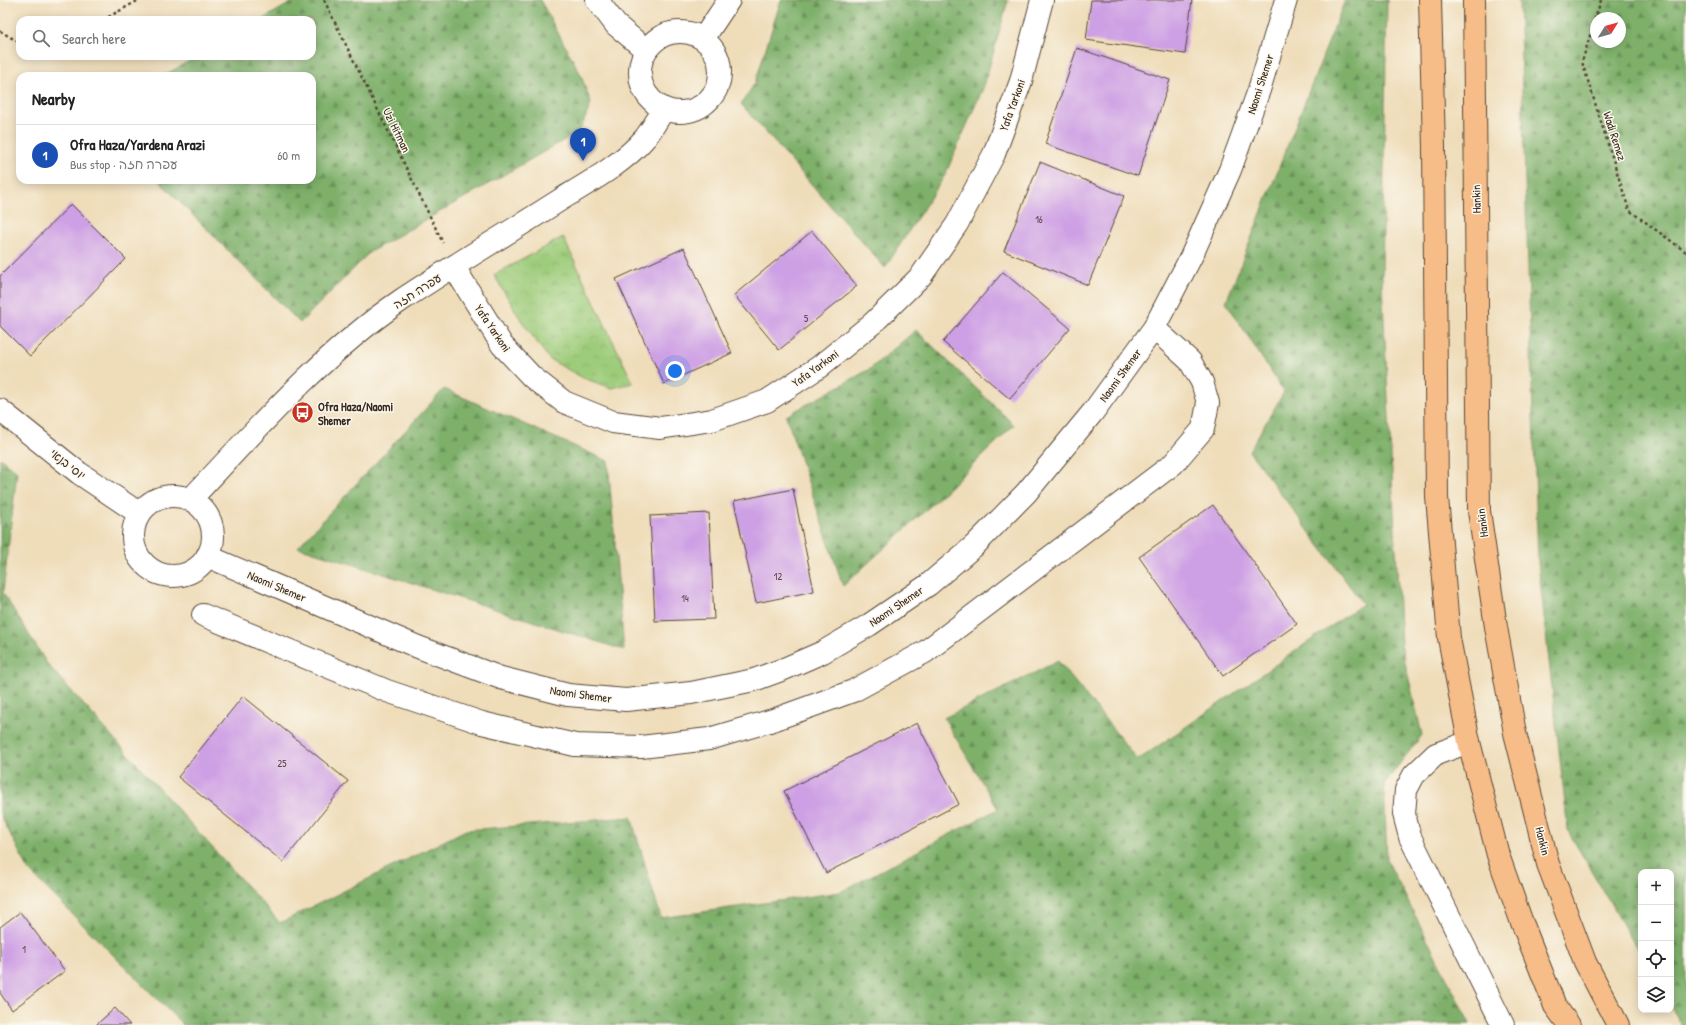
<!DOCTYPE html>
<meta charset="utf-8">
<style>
body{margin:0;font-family:"Patrick Hand","Playpen Sans Hebrew",sans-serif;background:#f6f6f6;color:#222}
.controls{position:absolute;right:12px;bottom:12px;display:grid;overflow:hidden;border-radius:8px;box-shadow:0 2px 10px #0003}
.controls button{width:36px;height:36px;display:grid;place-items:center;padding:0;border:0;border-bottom:1px solid #e0e0e0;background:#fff;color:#222;font:20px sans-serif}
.compass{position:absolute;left:1590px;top:12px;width:36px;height:36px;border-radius:50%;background:#fff;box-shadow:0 2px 10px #0003;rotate:53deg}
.you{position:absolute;left:675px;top:371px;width:14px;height:14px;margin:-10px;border:3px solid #fff;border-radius:50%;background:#1a73e8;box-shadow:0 0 0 6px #1a73e833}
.badge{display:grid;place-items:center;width:26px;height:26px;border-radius:50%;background:#7c3aed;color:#fff;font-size:13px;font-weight:700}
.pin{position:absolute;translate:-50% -33px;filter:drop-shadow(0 1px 2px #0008)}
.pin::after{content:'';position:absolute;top:21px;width:14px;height:12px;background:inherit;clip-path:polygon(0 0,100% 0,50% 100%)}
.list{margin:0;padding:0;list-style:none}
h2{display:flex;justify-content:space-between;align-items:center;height:52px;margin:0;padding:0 16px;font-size:17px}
h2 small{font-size:13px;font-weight:400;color:#767676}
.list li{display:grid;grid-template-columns:26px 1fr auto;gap:12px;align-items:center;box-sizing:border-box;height:60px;padding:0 16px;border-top:1px solid #e0e0e0}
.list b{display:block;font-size:15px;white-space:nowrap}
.list p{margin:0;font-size:13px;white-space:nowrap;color:#767676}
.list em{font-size:13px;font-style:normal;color:#767676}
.icon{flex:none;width:22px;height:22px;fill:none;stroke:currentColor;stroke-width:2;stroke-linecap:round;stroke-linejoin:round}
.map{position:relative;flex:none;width:1686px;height:1025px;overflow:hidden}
.search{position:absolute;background:#fff;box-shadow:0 2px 10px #0003;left:16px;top:16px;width:300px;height:44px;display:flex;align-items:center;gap:10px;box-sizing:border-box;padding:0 14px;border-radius:12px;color:#767676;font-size:15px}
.panel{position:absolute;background:#fff;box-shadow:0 2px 10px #0003;left:16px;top:72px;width:300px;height:112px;border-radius:12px}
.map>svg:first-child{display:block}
</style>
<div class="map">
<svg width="1686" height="1025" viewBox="0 0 1686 1025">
<defs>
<pattern id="forest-firs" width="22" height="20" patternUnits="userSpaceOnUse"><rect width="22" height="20" fill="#7eb06a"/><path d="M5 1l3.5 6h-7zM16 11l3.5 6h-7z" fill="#688f57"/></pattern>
<pattern id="park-crowns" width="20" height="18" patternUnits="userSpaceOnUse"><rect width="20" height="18" fill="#9dcc7a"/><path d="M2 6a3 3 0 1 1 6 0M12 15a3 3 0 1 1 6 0" fill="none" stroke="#88af69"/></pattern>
</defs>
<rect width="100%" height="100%" fill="#fbf7ec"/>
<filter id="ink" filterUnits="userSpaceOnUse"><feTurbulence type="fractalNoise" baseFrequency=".025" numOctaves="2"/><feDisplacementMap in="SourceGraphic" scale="8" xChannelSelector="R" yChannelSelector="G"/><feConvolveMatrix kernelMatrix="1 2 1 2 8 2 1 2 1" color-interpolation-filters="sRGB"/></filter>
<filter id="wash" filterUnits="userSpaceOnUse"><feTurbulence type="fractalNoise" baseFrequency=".012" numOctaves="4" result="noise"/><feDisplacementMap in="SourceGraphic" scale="16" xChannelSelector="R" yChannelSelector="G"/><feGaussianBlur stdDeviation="0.9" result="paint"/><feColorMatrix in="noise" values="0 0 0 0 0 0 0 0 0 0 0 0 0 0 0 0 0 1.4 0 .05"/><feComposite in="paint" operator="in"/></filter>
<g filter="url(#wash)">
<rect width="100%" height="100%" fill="#efddba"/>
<!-- forest -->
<path fill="url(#forest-firs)" stroke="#5c6d44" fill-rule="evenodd" d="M 296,0 L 540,0 L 580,73 L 591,103 L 580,131 L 370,252 L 300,323 L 158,180 L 312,180 L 312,76 L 163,76 L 198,56 L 312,56 L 312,20 L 261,20 Z
M 781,0 L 1008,0 L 984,86 L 945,175 L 885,268 L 741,104 L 755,83 Z
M 1345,0 L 1387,0 L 1382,283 L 1401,645 L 1422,735 L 1384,784 L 1387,860 L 1470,1024 L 183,1025 L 29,871 L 0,814 L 0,458 L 17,472 L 3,593 L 48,665 L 280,923 L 466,830 L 631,817 L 661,918 L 840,892 L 998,809 L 944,718 L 1058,661 L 1138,760 L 1363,604 L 1249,451 L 1284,392 L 1226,302 Z
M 1519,0 L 1686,0 L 1686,1025 L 1682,1025 L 1671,1007 L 1671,872 L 1641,872 L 1641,955 L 1568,831 L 1538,562 ZM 1596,18 L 1620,18 L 1620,42 L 1596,42 Z
M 916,330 L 1014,425 L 925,511 L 843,586 L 786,416 L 870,369 Z
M 444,389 L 608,461 L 624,650 L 298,547 Z"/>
<!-- park -->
<path fill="url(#park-crowns)" stroke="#6c7b4c" d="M 563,237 L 633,383 L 612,388 L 583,378 L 549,359 L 521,320 L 494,275 Z"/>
<g id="blocks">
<!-- building -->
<path fill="#cd9fe4" d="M 1091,0 L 1192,0 L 1185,54 L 1086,40 Z
M 1077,48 L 1170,80 L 1138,176 L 1045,144 Z
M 1040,162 L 1124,196 L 1088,285 L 1004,251 Z
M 71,204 L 126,259 L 30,356 L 0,326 L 0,276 Z
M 812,231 L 857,286 L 779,350 L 734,295 Z
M 684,248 L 732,353 L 664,384 L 616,279 Z
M 1003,272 L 1070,328 L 1010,399 L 943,342 Z
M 793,489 L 814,591 L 756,603 L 734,501 Z
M 1213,505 L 1297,624 L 1223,676 L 1139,557 Z
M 709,513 L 714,619 L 655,621 L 650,516 Z
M 243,696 L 348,781 L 283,862 L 178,777 Z
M 917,723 L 959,804 L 826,873 L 784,791 Z
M 20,912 L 65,971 L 12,1010 L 0,993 L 0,927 Z
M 115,1008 L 130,1025 L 96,1025 Z"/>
</g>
</g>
<g filter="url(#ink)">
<use href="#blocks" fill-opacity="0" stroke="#564535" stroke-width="1"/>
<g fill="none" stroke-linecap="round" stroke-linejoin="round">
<defs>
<path id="minor" d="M 597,0 L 616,25 L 646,50
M640 72a40 40 0 1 1 80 0a40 40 0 1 1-80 0Z
M 703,39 L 729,0
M 454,267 L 502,345 L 532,377 L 564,402 L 613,422 L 660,428 L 712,420 L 767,401 L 819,367 L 873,323 L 921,276 L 957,224 L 994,154 L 1021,81 L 1042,0
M 0,410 L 79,473 L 140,514
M133 536a40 40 0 1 1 80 0a40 40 0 1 1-80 0Z
M 190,500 C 256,430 320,356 400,301 C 452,266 507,234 560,200 C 588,183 624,163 645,138 C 652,129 658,119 664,109
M 207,556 L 418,647 L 501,678 L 568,695 L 626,700 L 691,693 L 754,680 L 784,669 L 823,652 L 869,625 L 928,585 L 974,546 L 1026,493 L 1093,412 L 1154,328 L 1191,257 L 1230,170 L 1259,90 L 1286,0
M 203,615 L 387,691 L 482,723 L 575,745 L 641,747 L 709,739 L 773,720 L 853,691 L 925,652 L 1173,464 L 1203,429 L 1208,403 L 1202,382 L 1190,361 L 1154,328
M 1469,742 L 1436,754 L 1414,775 L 1406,790 L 1404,814 L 1410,837 L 1503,1025"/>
<path id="major" d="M 1430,0 L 1434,147 L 1437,497 L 1449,638 L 1469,742 L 1498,855 L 1521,920 L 1544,978 L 1555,1006 L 1569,1025
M 1474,0 L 1479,511 L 1496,627 L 1515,733 L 1548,864 L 1585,962 L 1618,1025"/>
</defs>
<!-- minor casing -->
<use href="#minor" stroke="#564535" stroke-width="24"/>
<!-- major casing -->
<use href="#major" stroke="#564535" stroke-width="24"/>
<!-- path -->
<path stroke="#564535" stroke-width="2.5" stroke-dasharray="3 3" stroke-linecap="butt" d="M 324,0 L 443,243
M 1601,0 L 1582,62 L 1629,210 L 1686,252
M 103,20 L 139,0
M 0,31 L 17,41 L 20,40"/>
<!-- minor -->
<use href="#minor" stroke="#fff" stroke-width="22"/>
<!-- major -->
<use href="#major" stroke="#f7bd88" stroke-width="22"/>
</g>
</g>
<!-- icons -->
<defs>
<symbol id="bus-disc" viewBox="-11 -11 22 22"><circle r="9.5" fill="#c8321e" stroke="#fbf7ec"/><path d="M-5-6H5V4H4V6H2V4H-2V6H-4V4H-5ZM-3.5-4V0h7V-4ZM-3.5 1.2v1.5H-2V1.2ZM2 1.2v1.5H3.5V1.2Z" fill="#fff"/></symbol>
</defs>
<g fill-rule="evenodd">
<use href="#bus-disc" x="290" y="400" width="25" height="25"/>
</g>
<g text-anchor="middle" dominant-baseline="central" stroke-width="3" stroke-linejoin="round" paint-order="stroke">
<!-- number labels -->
<g font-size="10" fill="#604750">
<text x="1039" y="219">16</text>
<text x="806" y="318">5</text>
<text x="778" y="576">12</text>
<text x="685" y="598">14</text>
<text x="282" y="763">25</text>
<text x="24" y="949">1</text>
</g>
<!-- street labels -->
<g font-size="12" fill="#3b2a1e" stroke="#fbf7ec">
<text transform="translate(1260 84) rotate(-72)">Naomi Shemer</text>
<text transform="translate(1012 105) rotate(-70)">Yafa Yarkoni</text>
<text transform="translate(397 130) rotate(64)">Uzi Hitman</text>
<text transform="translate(1615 136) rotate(72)">Wadi Remez</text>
<text transform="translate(1476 199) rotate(-91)">Hankin</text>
<text transform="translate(417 291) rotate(-33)">עפרה חזה</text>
<text transform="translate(493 328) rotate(56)">Yafa Yarkoni</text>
<text transform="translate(815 368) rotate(-36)">Yafa Yarkoni</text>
<text transform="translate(1120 375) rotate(-54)">Naomi Shemer</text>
<text transform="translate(68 464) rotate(38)">יוסי בנאי</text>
<text transform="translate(1482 523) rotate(-97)">Hankin</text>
<text transform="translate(277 586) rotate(23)">Naomi Shemer</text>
<text transform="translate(896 606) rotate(-34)">Naomi Shemer</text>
<text transform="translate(581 694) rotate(8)">Naomi Shemer</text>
<text transform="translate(1543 841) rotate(76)">Hankin</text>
</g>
<!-- poi labels -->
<g font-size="12" font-weight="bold" fill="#3b2a1e" stroke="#fbf7ec" text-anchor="start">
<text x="318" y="406">Ofra Haza/Naomi<tspan x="318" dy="14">Shemer</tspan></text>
</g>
</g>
</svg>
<div class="controls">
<button>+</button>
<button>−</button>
<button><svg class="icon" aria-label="locate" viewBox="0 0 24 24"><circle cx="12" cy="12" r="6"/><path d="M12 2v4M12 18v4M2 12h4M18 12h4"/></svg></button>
<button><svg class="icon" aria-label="layers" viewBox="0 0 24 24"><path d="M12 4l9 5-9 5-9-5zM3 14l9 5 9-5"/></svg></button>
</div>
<svg class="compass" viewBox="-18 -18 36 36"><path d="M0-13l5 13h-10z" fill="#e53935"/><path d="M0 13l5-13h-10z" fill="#767676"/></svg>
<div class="you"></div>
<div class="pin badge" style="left:583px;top:161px;background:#1a4fb4">1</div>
<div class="search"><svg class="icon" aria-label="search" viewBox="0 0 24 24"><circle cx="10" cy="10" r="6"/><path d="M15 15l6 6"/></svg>Search here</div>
<section class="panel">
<h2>Nearby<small></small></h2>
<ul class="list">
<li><span class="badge" style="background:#1a4fb4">1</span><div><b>Ofra Haza/Yardena Arazi</b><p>Bus stop · עפרה חזה</p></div><em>60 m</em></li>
</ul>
</section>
</div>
